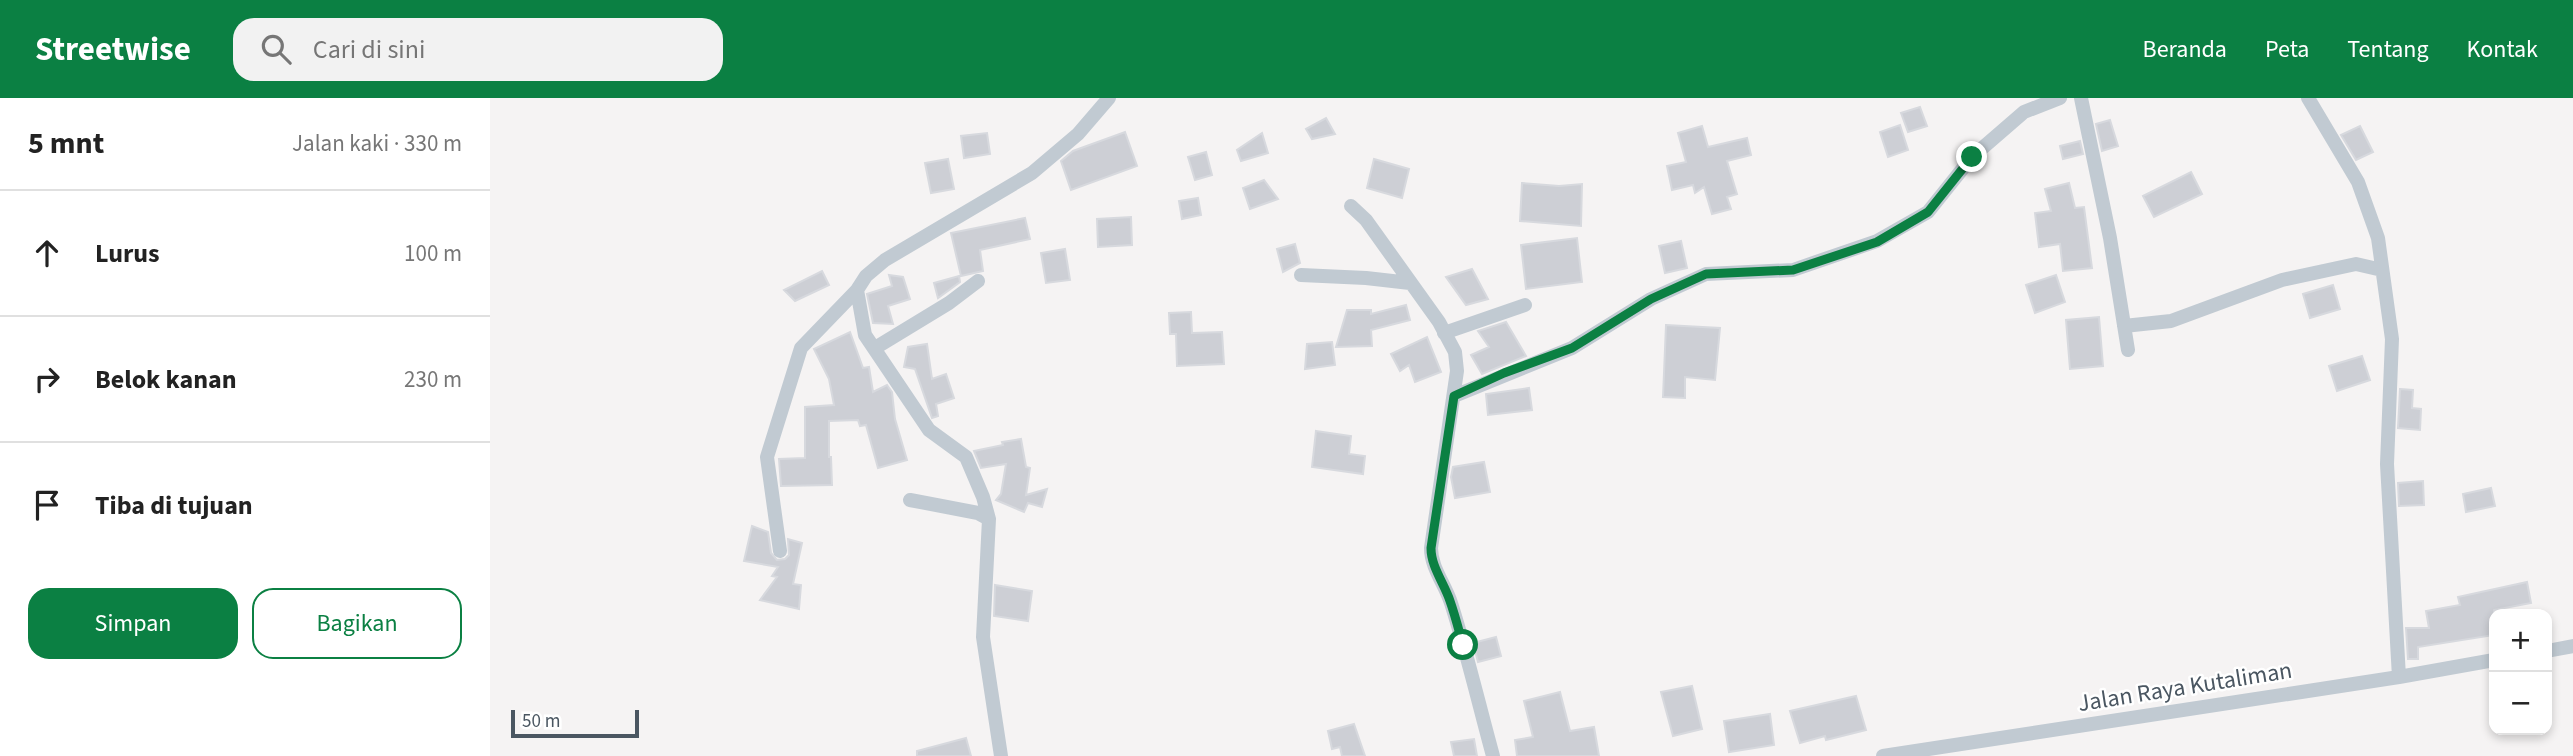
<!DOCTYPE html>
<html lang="id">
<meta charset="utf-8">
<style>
body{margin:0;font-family:"Source Sans 3",sans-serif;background:#f2f2f2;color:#222}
.controls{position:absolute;right:21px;bottom:21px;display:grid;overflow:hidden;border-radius:14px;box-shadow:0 4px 10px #0003}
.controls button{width:63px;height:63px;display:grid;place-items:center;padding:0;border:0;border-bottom:2px solid #e0e0e0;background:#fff;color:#222;font:35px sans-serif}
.scale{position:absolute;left:21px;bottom:18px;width:128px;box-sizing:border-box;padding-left:7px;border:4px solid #4a5661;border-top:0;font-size:19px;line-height:24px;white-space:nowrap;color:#4a5661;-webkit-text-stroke:5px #fff;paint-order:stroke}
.stop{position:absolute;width:21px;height:21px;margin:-16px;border:5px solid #0b8043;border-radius:50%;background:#fff}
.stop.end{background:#0b8043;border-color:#fff;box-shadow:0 2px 7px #0008}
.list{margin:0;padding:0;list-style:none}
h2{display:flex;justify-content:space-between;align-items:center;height:91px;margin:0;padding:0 28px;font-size:30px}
h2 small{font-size:23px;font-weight:400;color:#767676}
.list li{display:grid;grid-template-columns:46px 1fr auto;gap:21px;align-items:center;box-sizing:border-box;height:126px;padding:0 28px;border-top:2px solid #e0e0e0}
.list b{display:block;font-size:26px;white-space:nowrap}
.list em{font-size:23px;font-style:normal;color:#767676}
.actions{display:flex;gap:14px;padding:21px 28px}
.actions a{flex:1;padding:16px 0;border:2px solid #0b8043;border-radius:21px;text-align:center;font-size:24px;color:#0b8043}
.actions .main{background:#0b8043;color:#fff}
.icon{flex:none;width:38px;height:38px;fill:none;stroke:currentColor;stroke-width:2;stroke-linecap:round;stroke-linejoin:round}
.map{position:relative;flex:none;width:2083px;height:658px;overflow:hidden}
header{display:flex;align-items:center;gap:42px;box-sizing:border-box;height:98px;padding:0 35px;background:#0b8043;color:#fff}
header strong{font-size:33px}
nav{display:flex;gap:38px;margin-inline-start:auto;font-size:24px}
.search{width:490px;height:63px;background:#f2f2f2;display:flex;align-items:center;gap:18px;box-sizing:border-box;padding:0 24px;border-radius:21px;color:#767676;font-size:26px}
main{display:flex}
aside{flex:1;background:#fff}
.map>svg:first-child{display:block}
</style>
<header>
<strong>Streetwise</strong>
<div class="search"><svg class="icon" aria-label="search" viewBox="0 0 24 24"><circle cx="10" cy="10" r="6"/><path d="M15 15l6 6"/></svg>Cari di sini</div>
<nav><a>Beranda</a><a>Peta</a><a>Tentang</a><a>Kontak</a></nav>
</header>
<main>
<aside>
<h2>5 mnt<small>Jalan kaki · 330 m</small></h2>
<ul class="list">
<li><svg class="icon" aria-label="ahead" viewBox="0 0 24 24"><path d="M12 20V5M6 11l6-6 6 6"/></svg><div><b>Lurus</b></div><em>100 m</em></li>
<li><svg class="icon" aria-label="right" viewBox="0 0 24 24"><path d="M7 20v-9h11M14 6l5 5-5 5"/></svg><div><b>Belok kanan</b></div><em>230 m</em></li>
<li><svg class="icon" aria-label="arrive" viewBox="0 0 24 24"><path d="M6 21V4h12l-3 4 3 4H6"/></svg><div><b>Tiba di tujuan</b></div></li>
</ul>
<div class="actions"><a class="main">Simpan</a><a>Bagikan</a></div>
</aside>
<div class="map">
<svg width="2083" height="658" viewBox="0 0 2083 658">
<rect width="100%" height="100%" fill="#f5f3f3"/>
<!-- building -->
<path fill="#cdcfd5" stroke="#d7d9de" stroke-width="2" d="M 1430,9 L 1437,28 L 1418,34 L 1411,15 Z
M 836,20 L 845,36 L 822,41 L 816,31 Z
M 1620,22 L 1628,48 L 1612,53 L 1606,26 Z
M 1410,27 L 1418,52 L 1398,59 L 1390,34 Z
M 1212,28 L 1218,49 L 1257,40 L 1261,57 L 1237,63 L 1247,96 L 1237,99 L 1241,111 L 1222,116 L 1214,89 L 1205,95 L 1203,87 L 1182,92 L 1177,68 L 1196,64 L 1188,35 Z
M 1870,28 L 1883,54 L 1866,62 L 1851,37 Z
M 635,34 L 647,68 L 581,92 L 571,63 L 583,53 Z
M 497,35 L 500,56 L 474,60 L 471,38 Z
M 772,35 L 778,55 L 751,63 L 747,52 Z
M 1590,43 L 1593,56 L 1573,61 L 1570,48 Z
M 716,54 L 722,77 L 705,82 L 698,59 Z
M 458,61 L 464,91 L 441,95 L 435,65 Z
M 884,61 L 919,71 L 912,100 L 877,90 Z
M 1701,74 L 1712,96 L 1664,119 L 1653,98 Z
M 774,82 L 788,101 L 760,111 L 753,90 Z
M 1032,85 L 1069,88 L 1092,86 L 1091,128 L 1030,123 Z
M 1579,85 L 1585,110 L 1594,109 L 1602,170 L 1573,173 L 1570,146 L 1549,149 L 1545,115 L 1561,113 L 1555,91 Z
M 708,100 L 711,117 L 692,121 L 689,103 Z
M 641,119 L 642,147 L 608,149 L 607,121 Z
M 535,120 L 540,141 L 490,152 L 493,173 L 471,178 L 461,135 Z
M 1087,140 L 1092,184 L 1036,191 L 1031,147 Z
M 1191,143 L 1197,170 L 1175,175 L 1169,148 Z
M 805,146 L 810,165 L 793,174 L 787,151 Z
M 575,151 L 580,182 L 556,185 L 551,155 Z
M 982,171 L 998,201 L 976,207 L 956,179 Z
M 332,173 L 339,187 L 305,203 L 294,192 Z
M 399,177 L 413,179 L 420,201 L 398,208 L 403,226 L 383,225 L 377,196 L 402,188 Z
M 1566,177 L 1575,204 L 1545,215 L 1536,187 Z
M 469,178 L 470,184 L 448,200 L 444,185 Z
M 1843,187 L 1850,211 L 1820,220 L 1813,196 Z
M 916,207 L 920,222 L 881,232 L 882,248 L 846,249 L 857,212 L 881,212 L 881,216 Z
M 701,214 L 702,235 L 732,234 L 734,266 L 687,268 L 686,236 L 680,236 L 679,215 Z
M 1609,219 L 1613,268 L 1580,271 L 1576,222 Z
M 1016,224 L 1036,258 L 992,276 L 981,257 L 999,249 L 988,233 Z
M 1176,227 L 1230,230 L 1225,282 L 1195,279 L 1195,300 L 1173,299 Z
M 360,234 L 373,270 L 379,269 L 383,294 L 397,287 L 402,294 L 405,321 L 417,362 L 388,370 L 376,327 L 370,328 L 368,322 L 339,323 L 339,359 L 341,359 L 342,387 L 291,388 L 289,361 L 315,360 L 315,309 L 344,307 L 339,281 L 324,251 Z
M 937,239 L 951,274 L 925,284 L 919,267 L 910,273 L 901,256 Z
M 842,244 L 845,267 L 815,271 L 817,246 Z
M 437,246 L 442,281 L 456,276 L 464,300 L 446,306 L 448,318 L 442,320 L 425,271 L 414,269 L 418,249 Z
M 1872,258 L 1880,282 L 1847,293 L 1839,268 Z
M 1039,290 L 1042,312 L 998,317 L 996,296 Z
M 1910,291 L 1923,292 L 1922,310 L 1931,311 L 1930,332 L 1908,330 Z
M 826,333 L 861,338 L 859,356 L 875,358 L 873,376 L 822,369 Z
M 531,341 L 536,369 L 540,370 L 536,397 L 557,391 L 552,409 L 538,405 L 534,414 L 506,402 L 511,396 L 516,366 L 491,370 L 484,353 L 513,347 L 512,344 Z
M 994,364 L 1000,394 L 965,400 L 961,379 L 963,369 Z
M 1933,383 L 1934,407 L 1909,408 L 1908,385 Z
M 2001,390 L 2005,408 L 1976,414 L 1973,396 Z
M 262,428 L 278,434 L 281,455 L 287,462 L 295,461 L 299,457 L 298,441 L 312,445 L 303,486 L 311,487 L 309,511 L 270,502 L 287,479 L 282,478 L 288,469 L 254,463 Z
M 2037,484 L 2041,505 L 2004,512 L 2004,537 L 1928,549 L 1928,561 L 1918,561 L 1916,530 L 1939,530 L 1936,513 L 1970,507 L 1968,499 Z
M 505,487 L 542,493 L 538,523 L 504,518 Z
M 1006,539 L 1011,558 L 988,564 L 983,545 Z
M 1202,588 L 1212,631 L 1183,638 L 1171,594 Z
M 1070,594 L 1080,633 L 1104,629 L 1109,658 L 1027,658 L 1025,642 L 1043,639 L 1034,603 Z
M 1366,598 L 1376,632 L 1336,642 L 1335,638 L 1310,645 L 1300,613 Z
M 1280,616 L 1284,647 L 1239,654 L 1234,623 Z
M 864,626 L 875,658 L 852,658 L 850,649 L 842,651 L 838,633 Z
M 476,640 L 481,658 L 427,658 L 427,653 Z
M 984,641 L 987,658 L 964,658 L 961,644 Z"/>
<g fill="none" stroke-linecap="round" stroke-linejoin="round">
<!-- street -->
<path stroke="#c1cad2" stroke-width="14" d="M 1591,0 L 1620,140 L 1638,252
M 1818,0 L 1868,84 L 1888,140 L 1902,241 L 1897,366 L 1909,579
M 861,108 L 876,122 L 949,224 L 965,254 L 967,273 L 941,450 C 941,470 955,486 961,505 C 977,555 989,607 1003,658
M 811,177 L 876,180 L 920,185
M 1634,228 L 1681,223 L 1792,182 L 1866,166 L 1892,172
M 954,235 L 1035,207
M 385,250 L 459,205 L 488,183
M 964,298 L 1082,250 L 1161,201 L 1216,176 L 1303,172 L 1387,143 L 1438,114 L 1482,59 L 1534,14 L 1570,0
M 420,402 L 488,415 L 499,421
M 290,453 L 277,359 L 311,250 L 367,192
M 2057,553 L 2083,548
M 511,658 L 493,539 L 499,421 L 493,399 L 476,359 L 439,332 L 375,237 L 367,192 L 376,178 L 395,162 L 542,75 L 588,36 L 619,0
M 1393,658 L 1909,579 L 2004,562"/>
</g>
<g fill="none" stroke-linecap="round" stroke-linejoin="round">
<!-- route -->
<path stroke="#0b8043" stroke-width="9" d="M 973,547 C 969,533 965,517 960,503 C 954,485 941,469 941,450 L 964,298 L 1014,275 L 1082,250 L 1161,201 L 1216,176 L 1303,172 L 1387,144 L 1438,114 L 1482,59"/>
</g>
<g text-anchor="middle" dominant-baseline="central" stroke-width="5" stroke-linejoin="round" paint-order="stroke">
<!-- street labels -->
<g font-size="24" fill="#4a5661" stroke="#fff">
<text transform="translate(1695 589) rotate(-9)">Jalan Raya Kutaliman</text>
</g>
</g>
</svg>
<div class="controls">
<button>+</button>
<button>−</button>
</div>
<div class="scale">50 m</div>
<div class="stop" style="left:973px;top:547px"></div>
<div class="stop end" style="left:1482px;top:59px"></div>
</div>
</main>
